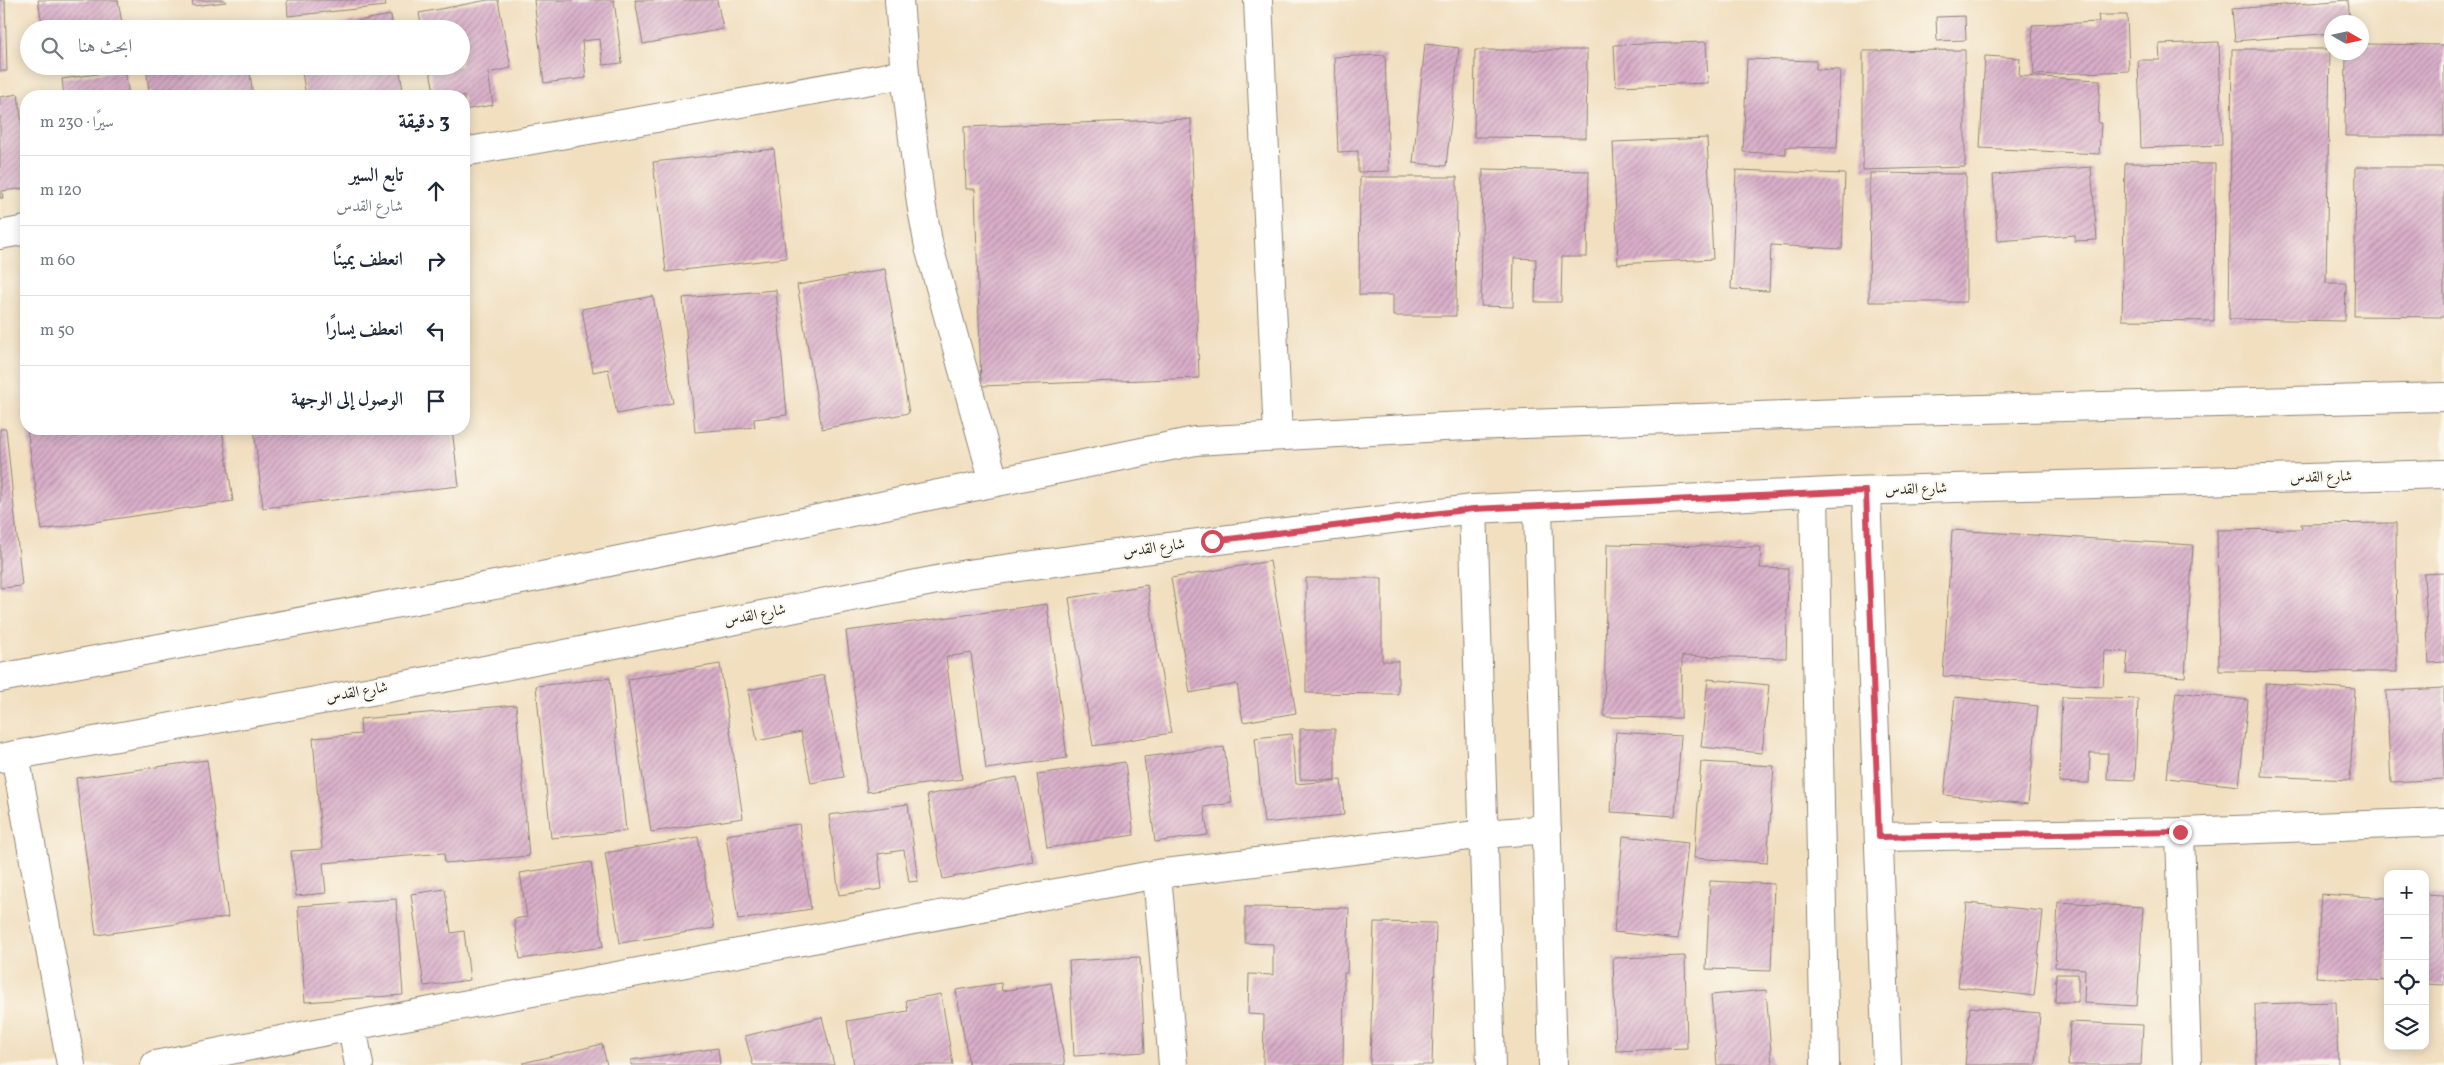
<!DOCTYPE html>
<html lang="ar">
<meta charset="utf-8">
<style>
body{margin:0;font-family:Vollkorn,Amiri,serif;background:#f6f6f7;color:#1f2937;direction:rtl}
.controls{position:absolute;right:15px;bottom:15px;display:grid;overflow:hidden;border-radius:10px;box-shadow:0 2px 12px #0003}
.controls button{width:45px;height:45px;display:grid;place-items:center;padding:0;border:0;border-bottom:1px solid #e0e1e3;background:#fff;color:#1f2937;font:25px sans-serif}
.compass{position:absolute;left:2324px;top:15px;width:45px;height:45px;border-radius:50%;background:#fff;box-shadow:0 2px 12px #0003;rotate:99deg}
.stop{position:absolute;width:15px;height:15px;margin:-11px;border:4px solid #d1495b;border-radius:50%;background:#fff}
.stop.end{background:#d1495b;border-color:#fff;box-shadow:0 1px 5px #0008}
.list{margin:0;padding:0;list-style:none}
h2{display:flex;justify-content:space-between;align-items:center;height:65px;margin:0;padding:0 20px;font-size:21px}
h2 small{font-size:16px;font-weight:400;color:#747a83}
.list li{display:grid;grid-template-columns:32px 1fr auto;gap:15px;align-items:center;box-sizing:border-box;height:70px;padding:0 20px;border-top:1px solid #e0e1e3}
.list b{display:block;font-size:19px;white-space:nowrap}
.list p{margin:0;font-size:16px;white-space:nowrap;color:#747a83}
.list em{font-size:16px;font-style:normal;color:#747a83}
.icon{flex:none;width:28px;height:28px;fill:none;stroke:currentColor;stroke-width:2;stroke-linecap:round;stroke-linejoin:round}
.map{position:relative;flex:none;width:2444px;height:1065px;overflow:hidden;direction:ltr}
.search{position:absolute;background:#fff;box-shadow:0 2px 12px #0003;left:20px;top:20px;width:450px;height:55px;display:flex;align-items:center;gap:12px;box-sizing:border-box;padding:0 18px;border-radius:28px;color:#747a83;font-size:19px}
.panel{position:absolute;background:#fff;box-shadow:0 2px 12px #0003;left:20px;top:90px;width:450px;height:345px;border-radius:20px;direction:rtl}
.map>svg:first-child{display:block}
</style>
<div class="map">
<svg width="2444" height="1065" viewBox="0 0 2444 1065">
<defs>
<pattern id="building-hatch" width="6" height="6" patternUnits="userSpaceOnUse" patternTransform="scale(1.25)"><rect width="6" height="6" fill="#d9aec9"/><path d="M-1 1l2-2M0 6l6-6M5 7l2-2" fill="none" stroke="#b08ea3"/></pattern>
</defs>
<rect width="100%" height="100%" fill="#fbf7ec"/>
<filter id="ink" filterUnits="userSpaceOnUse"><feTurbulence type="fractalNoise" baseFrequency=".02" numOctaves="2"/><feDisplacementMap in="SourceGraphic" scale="10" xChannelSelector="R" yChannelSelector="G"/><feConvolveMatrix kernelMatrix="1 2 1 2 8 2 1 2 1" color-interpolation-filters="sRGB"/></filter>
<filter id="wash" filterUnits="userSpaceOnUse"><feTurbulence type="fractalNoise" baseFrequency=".0096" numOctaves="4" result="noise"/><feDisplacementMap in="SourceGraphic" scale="20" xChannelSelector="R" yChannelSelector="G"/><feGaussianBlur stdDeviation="1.12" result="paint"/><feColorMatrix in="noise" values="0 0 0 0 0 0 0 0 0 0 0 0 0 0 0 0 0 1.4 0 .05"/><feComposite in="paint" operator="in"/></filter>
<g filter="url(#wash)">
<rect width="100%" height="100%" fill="#f1dfc0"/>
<g id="blocks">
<!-- building -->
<path fill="url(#building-hatch)" d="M 0,0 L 5,0 L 7,71 L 0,71 Z
M 38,0 L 118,0 L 123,29 L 43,29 Z
M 192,0 L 225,0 L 226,2 L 193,6 Z
M 287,0 L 385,0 L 386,6 L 288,16 Z
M 488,0 L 498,0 L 511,68 L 488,73 L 493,105 L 464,110 L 464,96 L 435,96 L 429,66 L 461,66 L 461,29 L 422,29 L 419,13 Z
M 534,0 L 614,0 L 622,63 L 603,65 L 600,39 L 582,41 L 586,78 L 544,83 Z
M 635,0 L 717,0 L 723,29 L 643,44 Z
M 2348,0 L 2350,22 L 2332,22 L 2332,33 L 2235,41 L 2232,9 Z
M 391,15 L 393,29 L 317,29 L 317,28 Z
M 2098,15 L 2127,15 L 2129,71 L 2034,75 L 2032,25 L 2099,22 Z
M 1965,16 L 1966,40 L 1937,41 L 1936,17 Z
M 1706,42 L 1708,83 L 1616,86 L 1614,45 Z
M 2219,42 L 2222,145 L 2141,148 L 2138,60 L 2160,60 L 2159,44 Z
M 1425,44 L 1459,48 L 1446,166 L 1413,163 Z
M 2362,44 L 2444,45 L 2444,136 L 2345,136 L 2346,52 L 2362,52 Z
M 2232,49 L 2330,49 L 2326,283 L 2346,283 L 2345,321 L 2229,319 Z
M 1475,50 L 1587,50 L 1586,138 L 1474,137 Z
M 1965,50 L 1965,167 L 1863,170 L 1863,51 Z
M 1385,55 L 1389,171 L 1358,172 L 1358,151 L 1338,152 L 1334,57 Z
M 1985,56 L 2020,58 L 2019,76 L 2100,80 L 2098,123 L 2101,123 L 2099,154 L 1980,148 Z
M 1747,59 L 1816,61 L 1816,69 L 1840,70 L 1837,148 L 1786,147 L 1786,154 L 1743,152 Z
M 146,66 L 249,66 L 253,96 L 153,96 L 152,91 L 149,91 Z
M 301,66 L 399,66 L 404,96 L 306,96 Z
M 125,70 L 129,96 L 64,96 L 62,79 Z
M 18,94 L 26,158 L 26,188 L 2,191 L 3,198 L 0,198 L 0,97 Z
M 1191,119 L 1199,378 L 981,386 L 975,189 L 966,189 L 964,127 Z
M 1707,138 L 1713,259 L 1618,264 L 1613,142 Z
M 774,149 L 786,258 L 666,272 L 653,162 Z
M 2125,163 L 2215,164 L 2214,321 L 2122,320 Z
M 2091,167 L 2097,240 L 2075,241 L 2075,235 L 1998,241 L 1993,175 Z
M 2356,167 L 2444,167 L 2444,317 L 2354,316 Z
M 1483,169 L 1589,171 L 1587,257 L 1562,257 L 1561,302 L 1535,302 L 1536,259 L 1514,258 L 1513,307 L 1481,306 Z
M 1736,170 L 1845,174 L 1842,249 L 1771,245 L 1769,291 L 1731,289 Z
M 1870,173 L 1966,174 L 1966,302 L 1869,302 Z
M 1360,177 L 1457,177 L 1456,316 L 1393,316 L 1393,295 L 1359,295 Z
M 885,269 L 909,413 L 822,429 L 797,285 Z
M 776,290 L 787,415 L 754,419 L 755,427 L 695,432 L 683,298 Z
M 653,296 L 673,403 L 617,414 L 608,369 L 593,372 L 582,309 Z
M 0,429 L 6,429 L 22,586 L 0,588 Z
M 27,429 L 222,429 L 233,501 L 42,530 Z
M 254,429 L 452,429 L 459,486 L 263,508 Z
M 2396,523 L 2397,672 L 2219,671 L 2217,530 L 2302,529 L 2301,524 Z
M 1952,530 L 2193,545 L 2185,677 L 2126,673 L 2128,652 L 2105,651 L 2103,686 L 1943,676 Z
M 1607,544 L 1761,547 L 1760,568 L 1788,569 L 1786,658 L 1682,656 L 1681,718 L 1604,717 Z
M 1270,561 L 1296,713 L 1243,722 L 1237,684 L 1190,693 L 1171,578 Z
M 2444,573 L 2444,662 L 2429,663 L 2424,574 Z
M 1306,578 L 1382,578 L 1382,661 L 1398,661 L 1398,694 L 1306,693 Z
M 1147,585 L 1171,733 L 1093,746 L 1069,598 Z
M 1047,604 L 1067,758 L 986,769 L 971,653 L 946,657 L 962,779 L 867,792 L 846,631 Z
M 720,664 L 743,818 L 651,832 L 628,679 Z
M 824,675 L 844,777 L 811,783 L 801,732 L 757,741 L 748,690 Z
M 610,678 L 626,831 L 551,838 L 536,686 Z
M 1708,679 L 1769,685 L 1762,753 L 1701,747 Z
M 2266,683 L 2355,689 L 2350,780 L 2261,776 Z
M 2444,688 L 2444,779 L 2391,782 L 2386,691 Z
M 2176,692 L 2248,700 L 2239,786 L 2167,778 Z
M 1955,697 L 2038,706 L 2028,804 L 1944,795 Z
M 2062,697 L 2138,699 L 2135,780 L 2107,779 L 2108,753 L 2090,753 L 2089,783 L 2059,782 Z
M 516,705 L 529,856 L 445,863 L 444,853 L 323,863 L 326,893 L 296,896 L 291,851 L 322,849 L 313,738 L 361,734 L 360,719 Z
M 1300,729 L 1335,729 L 1335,780 L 1300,779 Z
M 1616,732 L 1681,736 L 1675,816 L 1611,812 Z
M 1292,734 L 1296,784 L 1341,780 L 1344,815 L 1264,823 L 1255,738 Z
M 1224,747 L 1232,803 L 1204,807 L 1208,835 L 1155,842 L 1144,757 Z
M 207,760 L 228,917 L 96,935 L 76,778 Z
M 1125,762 L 1134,835 L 1047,848 L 1037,774 Z
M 1701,762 L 1774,766 L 1767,863 L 1694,858 Z
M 1017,777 L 1033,861 L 943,879 L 927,795 Z
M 908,804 L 918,881 L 909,882 L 904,850 L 878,854 L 882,889 L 839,895 L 829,815 Z
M 799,824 L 811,909 L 738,920 L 726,835 Z
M 1623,836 L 1688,843 L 1678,939 L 1614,932 Z
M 698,837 L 714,928 L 620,943 L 605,853 Z
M 591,862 L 603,947 L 520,959 L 514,919 L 527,917 L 520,873 Z
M 1710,881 L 1774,884 L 1771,971 L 1706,969 Z
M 445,889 L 451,933 L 464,931 L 470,980 L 424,986 L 411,894 Z
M 2321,894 L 2388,898 L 2388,981 L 2316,977 Z
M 2425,894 L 2444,895 L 2444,985 L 2425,984 Z
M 396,899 L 403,995 L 305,1002 L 298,906 Z
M 2058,902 L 2143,907 L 2137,1006 L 2084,1003 L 2085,969 L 2055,967 Z
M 1967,903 L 2043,911 L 2034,996 L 1958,987 Z
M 1245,907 L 1349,908 L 1347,973 L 1344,973 L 1343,1065 L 1263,1065 L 1264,1015 L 1248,1014 L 1249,974 L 1273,975 L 1273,944 L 1245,943 Z
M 1374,922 L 1436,923 L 1432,1065 L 1370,1065 Z
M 1685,956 L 1687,1048 L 1616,1051 L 1613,958 Z
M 1140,957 L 1145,1052 L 1074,1056 L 1069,961 Z
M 2056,974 L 2078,974 L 2078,1002 L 2055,1002 Z
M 1001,983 L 1002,991 L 1051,983 L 1065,1065 L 969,1065 L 956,990 Z
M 1766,990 L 1772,1065 L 1717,1065 L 1711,995 Z
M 941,994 L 953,1065 L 854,1065 L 847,1021 L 908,1011 L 906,1000 Z
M 2336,1002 L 2338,1065 L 2256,1065 L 2255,1004 Z
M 1970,1007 L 2040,1013 L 2036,1065 L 1965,1065 Z
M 822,1017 L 834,1065 L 753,1065 L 745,1036 Z
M 2070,1022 L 2143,1025 L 2141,1065 L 2068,1065 Z
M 602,1044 L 607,1065 L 523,1065 L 523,1063 Z
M 718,1048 L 720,1065 L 631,1065 L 631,1060 Z"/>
</g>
</g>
<g filter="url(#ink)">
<use href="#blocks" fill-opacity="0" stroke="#8e8576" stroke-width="1"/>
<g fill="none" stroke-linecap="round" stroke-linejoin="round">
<defs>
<path id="minor" d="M 899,0 L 905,74 L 921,203 L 929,247 L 994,482
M 1258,0 L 1278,436
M 464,152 L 905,74
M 0,235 L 26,230
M 1866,491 L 1887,1065
M 1814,494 L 1825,1065
M 1538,508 L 1553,1065
M 1473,509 L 1491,1065
M 15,755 L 71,1065
M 2180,832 L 2187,1065
M 1879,837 L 2180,832 L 2444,822
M 1157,874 L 1173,1065
M 352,1026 L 359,1065
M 155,1065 L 352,1026 L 1157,874 L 1485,834 L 1547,829"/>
<path id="major" d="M 0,678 L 532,578 L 1195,441 L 1443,427 L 1869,412 L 2444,397
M 0,758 L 449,677 L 967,574 L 1212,541 L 1473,509 L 1852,491 L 2444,474"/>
</defs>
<!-- minor casing -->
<use href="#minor" stroke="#8e8576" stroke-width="30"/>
<!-- major casing -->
<use href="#major" stroke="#8e8576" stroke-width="30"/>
<!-- minor -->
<use href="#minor" stroke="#fff" stroke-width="28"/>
<!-- major -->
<use href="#major" stroke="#fff" stroke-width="28"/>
</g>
</g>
<g fill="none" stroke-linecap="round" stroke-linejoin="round" filter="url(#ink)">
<!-- route -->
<path stroke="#d1495b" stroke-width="6" d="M 1212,541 L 1473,509 L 1866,491 L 1879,837 L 2180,832"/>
</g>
<g text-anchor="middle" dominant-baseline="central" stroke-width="4" stroke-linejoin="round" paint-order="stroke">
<!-- street labels -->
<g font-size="15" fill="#2b2b2b" stroke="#fbf7ec">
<text transform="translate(2321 478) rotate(-2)">شارع القدس</text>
<text transform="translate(1916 490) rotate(-2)">شارع القدس</text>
<text transform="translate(1154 549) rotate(-8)">شارع القدس</text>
<text transform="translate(755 616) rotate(-11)">شارع القدس</text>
<text transform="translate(357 693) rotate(-10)">شارع القدس</text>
</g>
</g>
</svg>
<div class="controls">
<button>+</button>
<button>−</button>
<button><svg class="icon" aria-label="locate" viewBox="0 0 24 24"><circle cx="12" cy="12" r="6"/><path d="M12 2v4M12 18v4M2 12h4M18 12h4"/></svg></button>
<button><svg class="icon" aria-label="layers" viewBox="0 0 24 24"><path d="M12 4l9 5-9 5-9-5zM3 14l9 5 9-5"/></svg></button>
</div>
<svg class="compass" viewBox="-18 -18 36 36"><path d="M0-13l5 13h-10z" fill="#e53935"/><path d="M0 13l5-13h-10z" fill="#747a83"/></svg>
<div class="stop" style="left:1212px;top:541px"></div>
<div class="stop end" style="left:2180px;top:832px"></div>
<div class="search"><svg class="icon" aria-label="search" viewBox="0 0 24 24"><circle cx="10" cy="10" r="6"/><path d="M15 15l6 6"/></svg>ابحث هنا</div>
<section class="panel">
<h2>3 دقيقة<small>سيرًا · 230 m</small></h2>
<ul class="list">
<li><svg class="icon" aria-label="ahead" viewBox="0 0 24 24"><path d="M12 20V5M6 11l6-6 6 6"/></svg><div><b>تابع السير</b><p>شارع القدس</p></div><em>120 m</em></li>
<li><svg class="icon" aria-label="right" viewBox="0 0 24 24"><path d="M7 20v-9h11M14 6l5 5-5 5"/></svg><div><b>انعطف يمينًا</b></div><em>60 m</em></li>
<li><svg class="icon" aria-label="left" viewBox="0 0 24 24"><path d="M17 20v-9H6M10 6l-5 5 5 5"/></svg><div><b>انعطف يسارًا</b></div><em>50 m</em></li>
<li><svg class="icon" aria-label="arrive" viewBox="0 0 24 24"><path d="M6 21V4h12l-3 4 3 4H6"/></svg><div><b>الوصول إلى الوجهة</b></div></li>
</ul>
</section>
</div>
